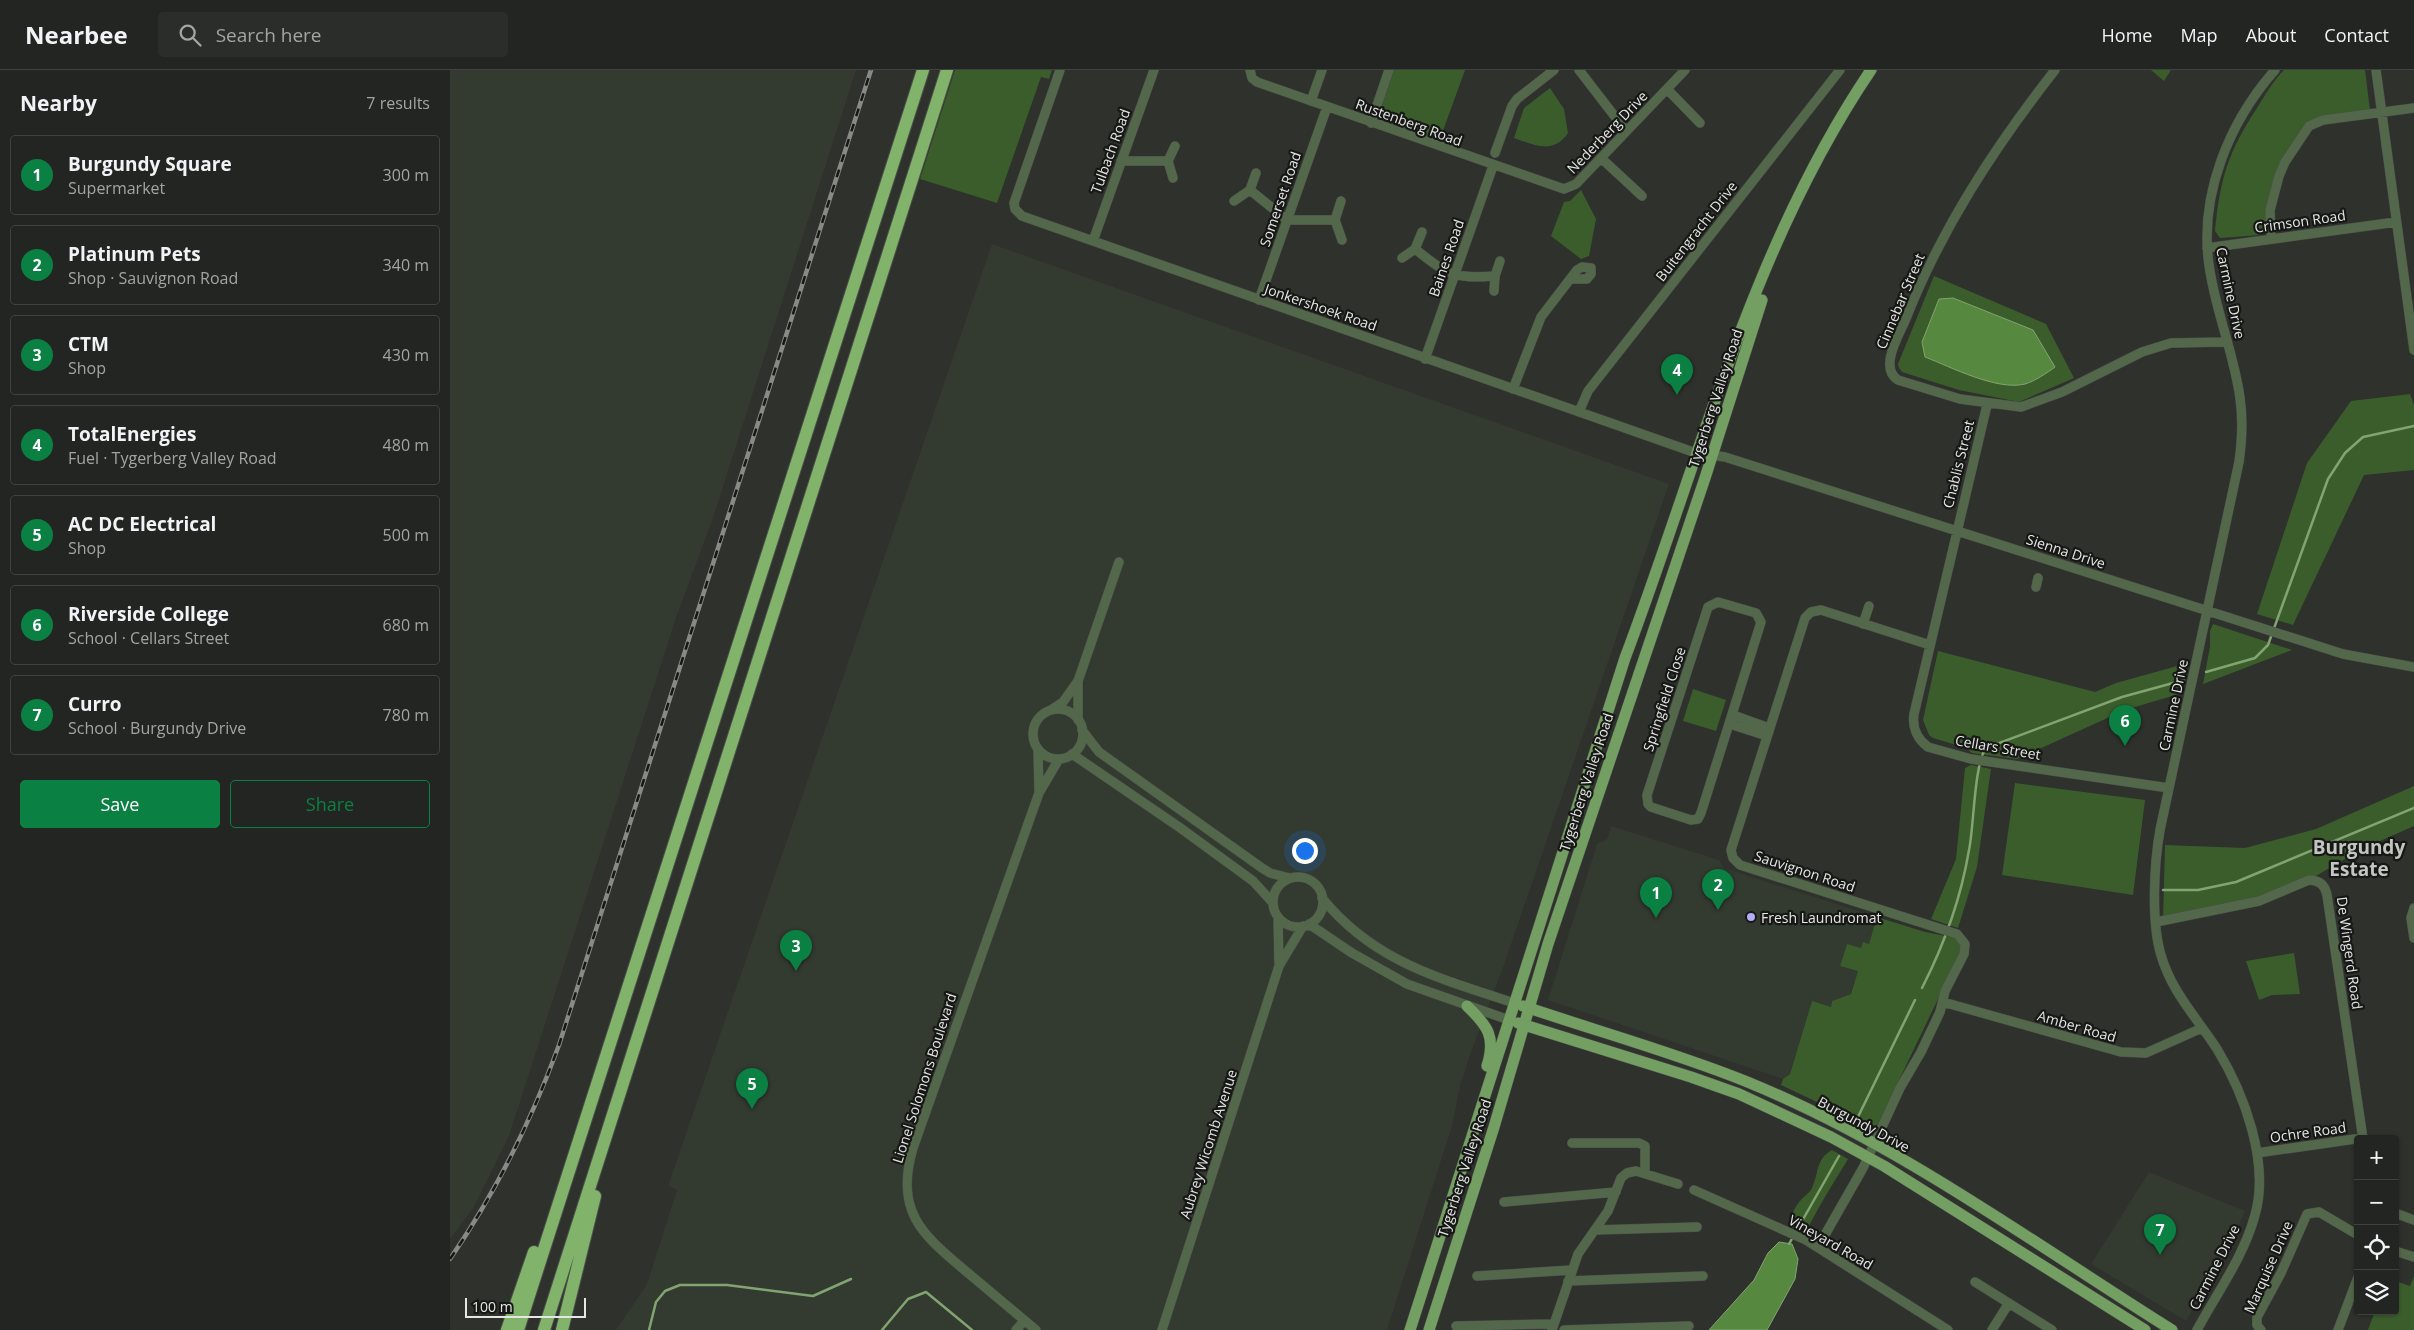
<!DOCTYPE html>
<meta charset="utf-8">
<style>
body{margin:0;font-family:"Open Sans",sans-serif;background:#2a2d2a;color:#f1f3f6}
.controls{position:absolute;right:15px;bottom:15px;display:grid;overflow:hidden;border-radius:5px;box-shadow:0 1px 4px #0004}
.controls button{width:45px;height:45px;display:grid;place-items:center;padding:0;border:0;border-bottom:1px solid #3f423f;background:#222521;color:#f1f3f6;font:25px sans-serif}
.scale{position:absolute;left:15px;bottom:12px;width:121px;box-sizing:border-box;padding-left:5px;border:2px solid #e4e7e4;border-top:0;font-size:14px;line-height:18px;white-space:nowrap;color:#e4e7e4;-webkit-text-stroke:4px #171816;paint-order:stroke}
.you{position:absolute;left:854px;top:780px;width:18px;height:18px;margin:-12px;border:4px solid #fff;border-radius:50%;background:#1a73e8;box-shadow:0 0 0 8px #1a73e833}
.badge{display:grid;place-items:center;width:32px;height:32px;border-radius:50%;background:#0b8043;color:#fff;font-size:16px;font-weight:700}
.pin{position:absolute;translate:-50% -41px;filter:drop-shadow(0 1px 2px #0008)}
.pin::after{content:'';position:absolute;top:26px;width:18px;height:15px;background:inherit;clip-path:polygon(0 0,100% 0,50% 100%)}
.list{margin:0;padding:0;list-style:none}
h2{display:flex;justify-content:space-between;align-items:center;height:65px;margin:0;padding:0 20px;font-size:21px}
h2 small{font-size:16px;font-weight:400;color:#a2a5a5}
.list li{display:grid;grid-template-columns:32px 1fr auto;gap:15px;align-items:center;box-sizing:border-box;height:80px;margin:0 10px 10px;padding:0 10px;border:1px solid #3f423f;border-radius:5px}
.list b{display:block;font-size:19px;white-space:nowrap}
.list p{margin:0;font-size:16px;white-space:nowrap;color:#a2a5a5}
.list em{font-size:16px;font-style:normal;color:#a2a5a5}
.actions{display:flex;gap:10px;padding:15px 20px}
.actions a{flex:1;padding:11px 0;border:1px solid #0b8043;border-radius:5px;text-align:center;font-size:18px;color:#0b8043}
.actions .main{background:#0b8043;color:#fff}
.icon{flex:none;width:28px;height:28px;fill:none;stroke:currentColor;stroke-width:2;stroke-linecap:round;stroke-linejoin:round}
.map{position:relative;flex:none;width:1964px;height:1260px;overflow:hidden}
header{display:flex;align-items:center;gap:30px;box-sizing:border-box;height:70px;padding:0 25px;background:#222521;border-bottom:1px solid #3f423f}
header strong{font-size:24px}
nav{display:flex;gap:28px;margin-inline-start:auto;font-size:18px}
.search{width:350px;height:45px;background:#2a2d2a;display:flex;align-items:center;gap:12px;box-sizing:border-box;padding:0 18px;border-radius:5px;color:#a2a5a5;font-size:19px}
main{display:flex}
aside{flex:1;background:#222521}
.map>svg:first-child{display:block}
</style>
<header>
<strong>Nearbee</strong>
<div class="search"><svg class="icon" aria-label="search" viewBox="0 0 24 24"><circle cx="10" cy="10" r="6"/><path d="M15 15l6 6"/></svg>Search here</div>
<nav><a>Home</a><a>Map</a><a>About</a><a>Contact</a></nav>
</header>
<main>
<aside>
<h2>Nearby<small>7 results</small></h2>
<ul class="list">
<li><span class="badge">1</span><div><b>Burgundy Square</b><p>Supermarket</p></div><em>300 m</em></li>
<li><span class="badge">2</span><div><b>Platinum Pets</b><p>Shop · Sauvignon Road</p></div><em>340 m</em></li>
<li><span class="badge">3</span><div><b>CTM</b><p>Shop</p></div><em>430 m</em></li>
<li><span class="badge">4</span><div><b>TotalEnergies</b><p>Fuel · Tygerberg Valley Road</p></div><em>480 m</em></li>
<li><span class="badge">5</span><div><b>AC DC Electrical</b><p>Shop</p></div><em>500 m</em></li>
<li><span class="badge">6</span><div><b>Riverside College</b><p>School · Cellars Street</p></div><em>680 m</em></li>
<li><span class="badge">7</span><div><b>Curro</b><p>School · Burgundy Drive</p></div><em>780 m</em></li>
</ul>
<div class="actions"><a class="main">Save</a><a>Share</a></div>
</aside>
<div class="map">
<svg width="1964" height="1260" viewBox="0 0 1964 1260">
<rect width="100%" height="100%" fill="#2e312c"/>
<!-- built -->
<path fill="#333a30" d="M 0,0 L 406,0 L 263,448 L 226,548 L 59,1066 L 24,1137 L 0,1169 Z
M 542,174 L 1219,414 L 1054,895 L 1021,982 L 1010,1016 L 1002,1056 L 937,1260 L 166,1260 L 197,1214 L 227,1120 L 218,1116 Z
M 1161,756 L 1269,790 L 1274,798 L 1427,847 L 1419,874 L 1411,878 L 1397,874 L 1390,896 L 1408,901 L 1401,924 L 1382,931 L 1381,937 L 1362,932 L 1340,1004 L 1333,1009 L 1098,930 L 1147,774 L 1157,769 Z
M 1699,1102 L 1795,1141 L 1780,1176 L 1736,1251 L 1641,1194 Z"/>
<!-- green -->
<path fill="#3b5d2c" d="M 505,0 L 602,0 L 599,9 L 591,7 L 547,133 L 470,109 Z
M 944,0 L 1015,0 L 990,69 L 984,67 L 981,68 L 933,52 L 929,44 Z
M 1701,0 L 1721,0 L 1714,11 Z
M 1834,0 L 1915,0 L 1920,40 L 1858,51 L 1817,138 L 1816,159 L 1809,165 L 1770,168 L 1765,161 C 1770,109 1778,82 1807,38 C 1815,25 1823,11 1834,0 Z
M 1100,18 L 1114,39 L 1118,63 C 1103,85 1084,75 1064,68 L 1074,38 Z
M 1131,120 L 1146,149 L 1139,186 L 1131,189 L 1101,166 L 1114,132 L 1120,131 Z
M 1484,206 L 1596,254 L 1624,308 L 1569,332 L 1509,320 L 1452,302 L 1449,298 L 1448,294 Z
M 1960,324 L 1964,335 L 1964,400 L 1914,405 L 1843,555 L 1807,544 L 1857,393 L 1901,331 Z
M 1763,554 L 1842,580 L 1753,614 L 1760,577 L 1760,561 Z
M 1488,581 L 1645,622 L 1666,613 L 1738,593 L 1732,623 L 1675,640 L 1567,689 L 1522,683 L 1516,678 L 1483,668 L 1479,665 L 1473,650 Z
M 1243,619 L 1276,630 L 1266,661 L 1233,651 Z
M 1521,695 L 1541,699 L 1527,797 L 1508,858 L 1481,849 L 1506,789 L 1515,698 Z
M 1565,713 L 1695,730 L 1683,825 L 1552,805 Z
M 1964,716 L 1964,756 L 1912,779 L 1859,810 L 1835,820 L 1713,851 L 1715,775 L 1795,778 L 1866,759 Z
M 1427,847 L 1475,862 L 1506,868 L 1511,874 L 1511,881 L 1428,1054 L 1422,1058 L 1331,1015 L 1333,1009 L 1340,1004 L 1362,931 L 1381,937 L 1382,931 L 1401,924 L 1408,901 L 1390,896 L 1397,874 L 1411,878 L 1413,872 L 1419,874 Z
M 1844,883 L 1850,924 L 1822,925 L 1809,930 L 1796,891 Z
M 1382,1080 L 1398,1089 C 1383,1114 1368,1137 1355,1164 L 1339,1156 C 1341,1147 1344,1138 1350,1131 C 1353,1127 1358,1124 1361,1120 C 1369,1105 1365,1089 1382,1080 Z
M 1964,1206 L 1964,1260 L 1918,1260 L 1925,1241 L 1945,1241 L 1945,1211 L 1960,1216 Z"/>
<!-- water -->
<path fill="#578840" stroke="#81a471" d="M 1503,228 L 1583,260 L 1605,297 C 1597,303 1585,311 1575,314 C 1547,321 1501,297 1475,287 L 1472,272 L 1489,229 Z
M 1329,1172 L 1342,1174 L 1348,1189 L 1345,1209 L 1317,1260 L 1259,1260 L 1304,1210 L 1318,1183 Z"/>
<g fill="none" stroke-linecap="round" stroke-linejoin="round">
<!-- stream -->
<path stroke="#81a471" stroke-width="2.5" d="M 1756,602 L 1805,588 L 1818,575 L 1878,409 L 1895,383 L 1913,367 L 1964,356
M 1713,820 L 1748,820 L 1786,812 L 1964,738
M 1472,918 C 1494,875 1511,828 1519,780 C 1524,757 1524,694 1536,678 L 1672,627 L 1734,610
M 1407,1049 L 1465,930
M 1339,1174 L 1389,1086
M 199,1260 L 206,1232 L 215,1221 L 230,1215 L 277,1215 L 363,1226 L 401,1209
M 432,1260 L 458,1229 L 476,1222 L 522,1260"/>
<defs>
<path id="minor" d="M 610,0 L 564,133 L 565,139 L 572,146 L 1246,383 L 1275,387 L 1893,584 L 1964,597
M 800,0 L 802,8 L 807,12 L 1114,119 L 1126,114 L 1235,0
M 1129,0 L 1176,61
M 1605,0 C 1544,78 1491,159 1455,251 C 1448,267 1429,298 1448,310 L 1510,329 L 1571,337 L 1612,322 L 1692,282 L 1721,273 L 1777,272
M 1926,0 L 1964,280
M 1217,19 L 1250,53
M 861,31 L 872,0
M 921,53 L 939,0
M 1045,83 L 1062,36 L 1067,29 L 1104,0
M 1151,88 L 1192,126
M 671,91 L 718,91 L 725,76
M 718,91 L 723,108
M 800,120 L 837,150 L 885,150
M 784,131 L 800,120 L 806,103
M 891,131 L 885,150 L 892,170
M 972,162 L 965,179 C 998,205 1003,209 1045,206
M 1821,169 L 1820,140 L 1829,106 L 1835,92 L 1859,56 L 1873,50 L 1964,38
M 643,171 L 704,0
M 1757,178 L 1946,152
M 952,188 L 965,179
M 1044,221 L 1045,206 L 1050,191
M 809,230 L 877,37
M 975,289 L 1043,96
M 1063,319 L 1091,247 L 1127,200 L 1132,197 L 1141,198 L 1141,204 L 1137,209 L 1121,209
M 1537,335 L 1464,644 C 1462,657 1467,669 1478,677 L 1521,689 L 1719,718
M 1129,342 L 1138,321 L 1390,0
M 1586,517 L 1588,508
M 1268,532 L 1306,543 L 1311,552 L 1251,743 L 1248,749 L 1241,750 L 1201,737 L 1198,734 L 1197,725 L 1258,537 Z
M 1413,554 L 1419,536
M 628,611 L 628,650
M583 664a25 25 0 1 1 50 0a25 25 0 1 1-50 0Z
M 601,640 L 613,632 L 628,611 L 669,492
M 1283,645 L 1319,658
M 1280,654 L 1317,666
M 632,660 L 649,682 L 812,798 L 820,803 L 840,808
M 588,680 L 589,723
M 622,684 L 729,757 L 803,811 L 823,833
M823 832a25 25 0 1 1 50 0a25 25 0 1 1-50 0Z
M 872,828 C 924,892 989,908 1064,933
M 1964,838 L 1961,848 L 1964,868
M 828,847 L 829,896
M 1706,852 L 1809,831 L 1859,810 C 1869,810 1875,815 1877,825 L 1913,1069
M 859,854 L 902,883 L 957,914 L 1059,950
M 1493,932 L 1671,982 L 1696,983 L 1752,958
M 1122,1073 L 1189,1073 L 1195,1076 L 1195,1103
M 1807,1083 L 1912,1068
M 1244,1120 L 1356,1170 L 1498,1260
M 1054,1132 L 1166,1122
M 1945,1143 L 1964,1150
M 1145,1160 L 1247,1157
M 1368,1177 L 1413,1098 L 1450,1018 L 1471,982 L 1490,942 L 1495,921 L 1514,884 L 1515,874 L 1507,864 L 1290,795 L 1283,788 L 1281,780 L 1355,548 L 1361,542 L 1371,540 L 1480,575
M 1945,1181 L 1964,1187
M 1027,1206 L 1122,1200
M 1118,1211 L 1253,1206
M 1525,1212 L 1602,1260
M 1006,1256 L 1104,1254
M 566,1260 L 574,1251
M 586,1260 C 563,1241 541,1222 518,1203 C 473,1165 444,1143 463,1078 L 589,723 L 609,689
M 712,1260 L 829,896 L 853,856
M 1102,1260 L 1128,1184 L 1158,1141 L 1171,1108 L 1177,1103 L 1186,1101 L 1228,1114
M 1114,1260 L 1239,1256
M 1542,1260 L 1559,1233
M 1747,1260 C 1767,1223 1794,1186 1805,1145 C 1820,1093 1794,1023 1767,979 C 1747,948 1721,921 1711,885 C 1701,853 1704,794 1710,760 L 1789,392 C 1792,371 1793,349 1790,328 C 1784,283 1765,240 1759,195 C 1749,125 1779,52 1825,0
M 1811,1260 L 1807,1255 L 1807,1247 L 1831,1203 L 1857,1144 L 1869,1142 L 1908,1165
M 1888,1260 L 1908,1207"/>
<path id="major" d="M 1017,936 C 1038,956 1046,967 1037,996
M 1073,936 C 1146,961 1223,982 1295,1011 C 1448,1073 1583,1173 1722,1260
M 1068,953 L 1241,1007 L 1289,1024 L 1381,1067 L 1434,1096 L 1695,1260
M 960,1260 L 1175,588 C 1250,390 1301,177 1421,0
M 979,1260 L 1044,1057 L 1098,874 L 1255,408 L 1312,230"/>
<path id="highway" d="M 57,1260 L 84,1182
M 68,1260 L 473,0
M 94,1260 L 497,0
M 112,1260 L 145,1126"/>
</defs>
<!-- minor casing -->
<use href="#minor" stroke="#4b4e49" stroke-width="10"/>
<!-- major casing -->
<use href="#major" stroke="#4b4e49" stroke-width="12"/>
<!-- highway casing -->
<use href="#highway" stroke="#4b4e49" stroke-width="14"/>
<!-- minor -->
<use href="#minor" stroke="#53684a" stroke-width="9"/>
<!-- major -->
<use href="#major" stroke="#749f62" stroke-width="11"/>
<!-- highway -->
<use href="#highway" stroke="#81b46a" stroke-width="12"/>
<defs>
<path id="rail" d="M 0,1189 C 46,1122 81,1052 109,975 L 421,0"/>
</defs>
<!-- rail casing -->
<use href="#rail" stroke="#878a86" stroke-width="4.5"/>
<!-- rail -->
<use href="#rail" stroke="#171816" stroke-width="2.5" stroke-dasharray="8" stroke-linecap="butt"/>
</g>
<!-- markers -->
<circle fill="#b2adf9" stroke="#171816" stroke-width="2" cx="1301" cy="847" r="5"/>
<g text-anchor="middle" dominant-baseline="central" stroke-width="4.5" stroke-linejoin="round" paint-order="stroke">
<!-- street labels -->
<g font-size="14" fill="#e4e7e4" stroke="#171816">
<text transform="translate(959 52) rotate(20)">Rustenberg Road</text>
<text transform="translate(1157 62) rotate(-46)">Nederberg Drive</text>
<text transform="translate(660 81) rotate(-70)">Tulbach Road</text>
<text transform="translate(830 129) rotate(-71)">Somerset Road</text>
<text transform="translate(1850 151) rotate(-8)">Crimson Road</text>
<text transform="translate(1246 161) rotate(-52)">Buitengracht Drive</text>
<text transform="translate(996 188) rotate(-71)">Baines Road</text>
<text transform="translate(1781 223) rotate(78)">Carmine Drive</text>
<text transform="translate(1450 231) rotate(-67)">Cinnebar Street</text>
<text transform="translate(871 237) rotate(19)">Jonkershoek Road</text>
<text transform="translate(1265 328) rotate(-72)">Tygerberg Valley Road</text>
<text transform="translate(1508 394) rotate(-76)">Chablis Street</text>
<text transform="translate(1616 481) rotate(18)">Sienna Drive</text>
<text transform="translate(1214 629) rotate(-72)">Springfield Close</text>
<text transform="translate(1723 635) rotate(-78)">Carmine Drive</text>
<text transform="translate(1548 677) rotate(10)">Cellars Street</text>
<text transform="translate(1136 712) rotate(-72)">Tygerberg Valley Road</text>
<text transform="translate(1355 801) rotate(18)">Sauvignon Road</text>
<text transform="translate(1900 883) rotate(82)">De Wingerd Road</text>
<text transform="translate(1627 956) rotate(16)">Amber Road</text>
<text transform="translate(474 1008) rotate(-72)">Lionel Solomons Boulevard</text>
<text transform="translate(1414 1054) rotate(28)">Burgundy Drive</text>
<text transform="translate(1858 1062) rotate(-8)">Ochre Road</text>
<text transform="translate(758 1074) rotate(-72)">Aubrey Wicomb Avenue</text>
<text transform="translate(1014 1098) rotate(-72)">Tygerberg Valley Road</text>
<text transform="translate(1381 1172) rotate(30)">Vineyard Road</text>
<text transform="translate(1764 1197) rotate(-63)">Carmine Drive</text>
<text transform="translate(1818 1197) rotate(-66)">Marquise Drive</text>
</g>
<!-- poi labels -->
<g font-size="14" fill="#e4e7e4" stroke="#171816" text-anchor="start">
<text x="1311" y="847">Fresh Laundromat</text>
</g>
<!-- district labels -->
<g font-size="19" font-weight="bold" fill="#c2c6c0" stroke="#171816">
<text x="1909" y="777">Burgundy<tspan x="1909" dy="22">Estate</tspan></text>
</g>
</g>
</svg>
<div class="controls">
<button>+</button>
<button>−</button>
<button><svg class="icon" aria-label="locate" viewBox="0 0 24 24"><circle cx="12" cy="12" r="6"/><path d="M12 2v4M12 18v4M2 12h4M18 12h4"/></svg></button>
<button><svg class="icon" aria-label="layers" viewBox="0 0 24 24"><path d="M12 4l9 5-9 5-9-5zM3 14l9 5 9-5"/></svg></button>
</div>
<div class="scale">100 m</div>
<div class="you"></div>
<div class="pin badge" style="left:1206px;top:848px">1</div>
<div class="pin badge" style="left:1268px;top:840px">2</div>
<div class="pin badge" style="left:346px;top:901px">3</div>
<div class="pin badge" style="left:1227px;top:325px">4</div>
<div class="pin badge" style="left:302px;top:1039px">5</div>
<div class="pin badge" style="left:1675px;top:676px">6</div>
<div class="pin badge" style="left:1710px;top:1185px">7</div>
</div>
</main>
